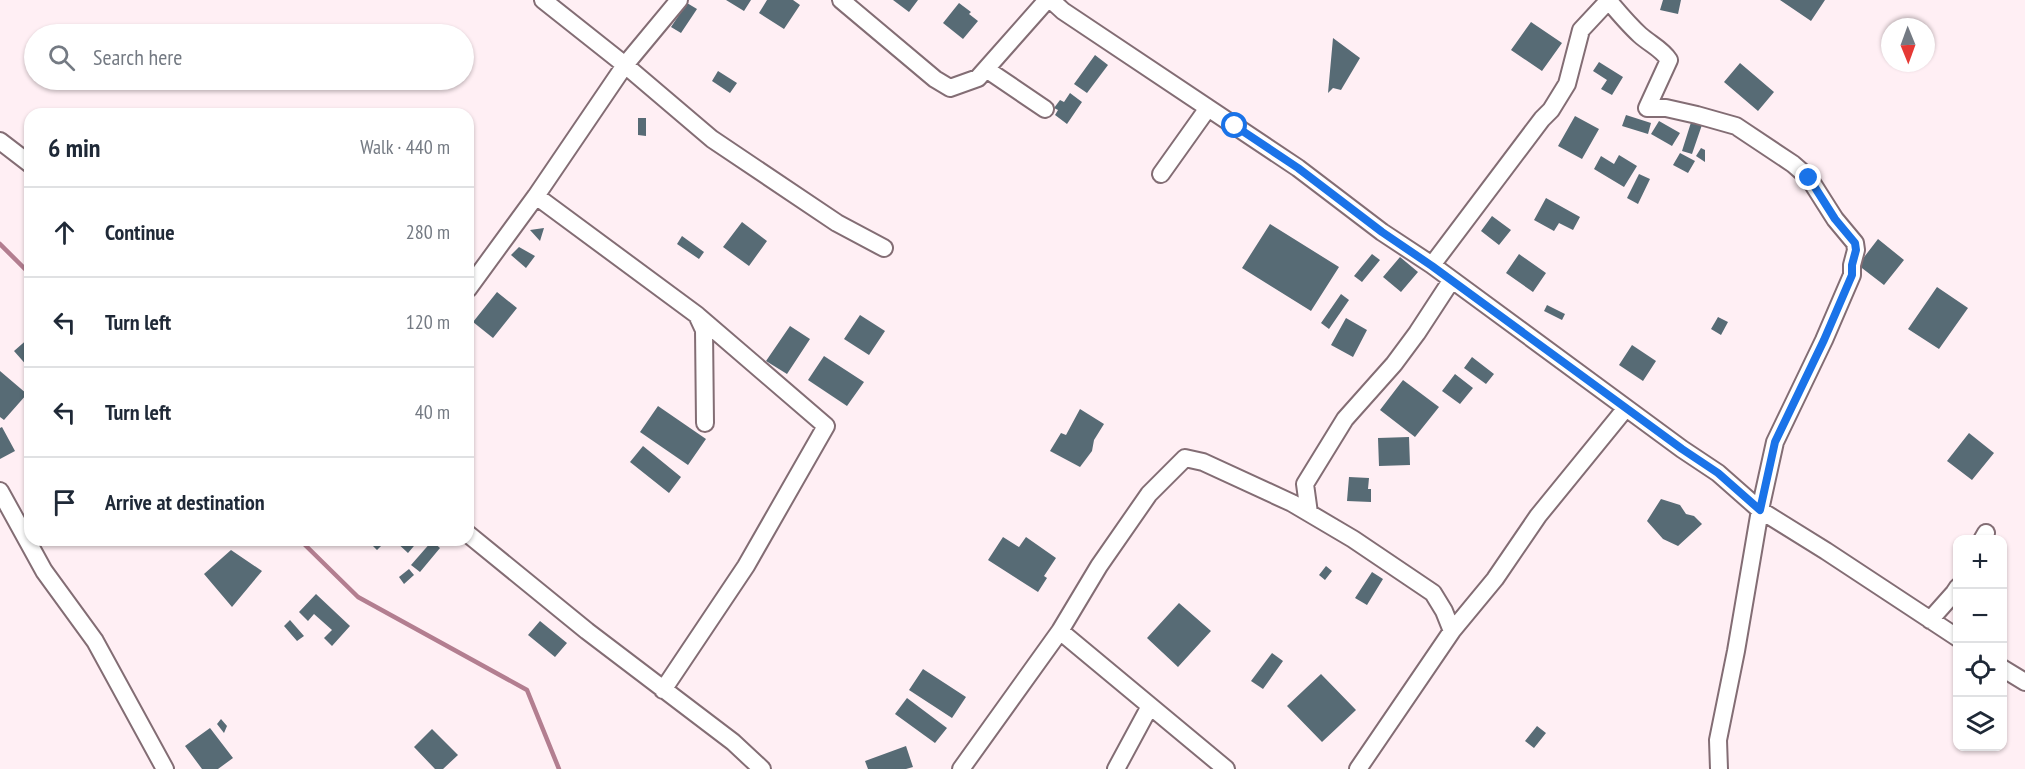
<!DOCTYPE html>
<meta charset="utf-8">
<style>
body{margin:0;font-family:"PT Sans Narrow",sans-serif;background:#f6f6f7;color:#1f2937}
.controls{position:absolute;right:18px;bottom:18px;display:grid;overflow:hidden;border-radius:12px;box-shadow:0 2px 4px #0004}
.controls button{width:54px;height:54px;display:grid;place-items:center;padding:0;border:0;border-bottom:2px solid #e0e1e3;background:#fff;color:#1f2937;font:30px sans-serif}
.compass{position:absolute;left:1881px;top:18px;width:54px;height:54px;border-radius:50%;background:#fff;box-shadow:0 2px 4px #0004;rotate:179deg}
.stop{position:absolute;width:18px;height:18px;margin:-14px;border:4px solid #1a73e8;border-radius:50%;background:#fff}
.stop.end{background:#1a73e8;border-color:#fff;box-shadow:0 2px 6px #0008}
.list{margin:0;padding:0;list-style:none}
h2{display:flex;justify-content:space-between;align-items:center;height:78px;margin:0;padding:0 24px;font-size:26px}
h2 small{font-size:20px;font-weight:400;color:#747a83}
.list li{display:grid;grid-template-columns:39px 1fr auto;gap:18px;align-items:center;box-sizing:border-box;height:90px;padding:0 24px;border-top:2px solid #e0e1e3}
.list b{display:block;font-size:22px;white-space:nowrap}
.list em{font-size:20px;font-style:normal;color:#747a83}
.icon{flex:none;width:33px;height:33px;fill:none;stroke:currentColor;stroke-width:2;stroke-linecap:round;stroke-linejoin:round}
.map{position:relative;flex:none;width:2025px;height:769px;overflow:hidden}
.search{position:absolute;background:#fff;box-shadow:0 2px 4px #0004;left:24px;top:24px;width:450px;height:66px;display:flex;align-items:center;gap:15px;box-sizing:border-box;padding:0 21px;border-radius:33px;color:#747a83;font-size:22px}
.panel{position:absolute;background:#fff;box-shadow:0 2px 4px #0004;left:24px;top:108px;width:450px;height:438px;border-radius:18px}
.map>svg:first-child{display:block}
</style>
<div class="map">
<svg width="2025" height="769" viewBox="0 0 2025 769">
<rect width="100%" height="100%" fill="#ffeff4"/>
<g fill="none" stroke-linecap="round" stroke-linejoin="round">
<!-- stream -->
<path stroke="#b37e90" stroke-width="4.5" d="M 0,244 L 30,274
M 300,540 L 358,597 L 527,690 L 559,769"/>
</g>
<!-- building -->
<path fill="#576b75" d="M 726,0 L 751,0 L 744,11 Z
M 767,0 L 793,0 L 800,5 L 784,29 L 759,13 Z
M 893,0 L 918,0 L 909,12 Z
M 1663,0 L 1681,0 L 1678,14 L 1660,10 Z
M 1780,0 L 1825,0 L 1811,21 Z
M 687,3 L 697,9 L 681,33 L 671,27 Z
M 959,3 L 971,12 L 969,14 L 978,21 L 963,39 L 943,23 Z
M 1531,22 L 1562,43 L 1542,71 L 1511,50 Z
M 1333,38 L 1360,58 L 1341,90 L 1333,88 L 1328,93 Z
M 1095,55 L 1108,65 L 1087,93 L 1074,84 Z
M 1599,62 L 1623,77 L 1612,95 L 1601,89 L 1607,80 L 1593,71 Z
M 1740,63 L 1774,92 L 1758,111 L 1724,82 Z
M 718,71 L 737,83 L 730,93 L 712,81 Z
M 1070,93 L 1082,102 L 1067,124 L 1055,115 L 1058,110 L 1054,108 L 1060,100 L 1064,102 Z
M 1626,115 L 1651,123 L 1648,134 L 1622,126 Z
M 1575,116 L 1599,129 L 1582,159 L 1558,146 Z
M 1693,116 L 1704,119 L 1692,154 L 1682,151 Z
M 638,118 L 646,118 L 646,136 L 638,135 Z
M 1659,121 L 1680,133 L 1672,146 L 1651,134 Z
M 1701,148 L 1705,150 L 1705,162 L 1696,156 Z
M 1680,153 L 1695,161 L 1688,173 L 1673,165 Z
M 1619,155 L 1637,166 L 1624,187 L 1594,169 L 1601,156 L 1614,164 Z
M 1639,174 L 1650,179 L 1638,204 L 1627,198 Z
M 1546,198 L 1580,217 L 1573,230 L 1559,223 L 1554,231 L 1534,220 Z
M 1492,216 L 1511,230 L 1499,245 L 1481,231 Z
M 742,222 L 767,241 L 749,266 L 723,247 Z
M 1270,224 L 1339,267 L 1311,311 L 1242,268 Z
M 544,228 L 540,241 L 530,230 Z
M 682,236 L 704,252 L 699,259 L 677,244 Z
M 1878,239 L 1904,260 L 1884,285 L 1858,265 Z
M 519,247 L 535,256 L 526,268 L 511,255 Z
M 1372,254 L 1380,260 L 1362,282 L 1354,276 Z
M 1519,254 L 1546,273 L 1533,292 L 1506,273 Z
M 1400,257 L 1418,272 L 1401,292 L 1383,277 Z
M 1937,287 L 1968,308 L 1939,349 L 1908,329 Z
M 497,292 L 517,308 L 493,338 L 473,322 Z
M 1341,294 L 1349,300 L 1329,329 L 1321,323 Z
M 1547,305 L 1565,314 L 1562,320 L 1544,311 Z
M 860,315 L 885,331 L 869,355 L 844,339 Z
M 1718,317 L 1728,322 L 1721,335 L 1711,329 Z
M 1346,318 L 1367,330 L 1353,357 L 1331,345 Z
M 790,326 L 810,339 L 787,374 L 766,361 Z
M 30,337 L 30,367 L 29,368 L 14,351 Z
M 1632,345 L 1656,361 L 1643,381 L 1619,365 Z
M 824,356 L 864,382 L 847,406 L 808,380 Z
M 1472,357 L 1494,374 L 1486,384 L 1464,368 Z
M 0,371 L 27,394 L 4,420 L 0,417 Z
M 1455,374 L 1473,388 L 1460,404 L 1442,391 Z
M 1403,380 L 1439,407 L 1415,437 L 1380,410 Z
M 658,406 L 706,439 L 688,465 L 640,432 Z
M 1080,409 L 1104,424 L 1094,440 L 1092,451 L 1080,467 L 1050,451 L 1061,433 L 1066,435 Z
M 2,427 L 15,451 L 0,459 L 0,428 Z
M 1969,433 L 1994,453 L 1972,480 L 1947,461 Z
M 1409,437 L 1410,465 L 1379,466 L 1378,438 Z
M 643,446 L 681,477 L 669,493 L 630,462 Z
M 1349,477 L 1369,478 L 1368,489 L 1371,489 L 1371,502 L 1347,501 Z
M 1661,499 L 1680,505 L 1686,514 L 1694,516 L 1702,524 L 1678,546 L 1663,539 L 1647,521 Z
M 1003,537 L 1019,547 L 1026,537 L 1056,558 L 1044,576 L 1047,578 L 1038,592 L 988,560 Z
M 367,540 L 381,540 L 384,543 L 377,550 Z
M 394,540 L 419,540 L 408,553 Z
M 432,541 L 440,548 L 420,572 L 411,565 Z
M 231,550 L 262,571 L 232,607 L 204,574 Z
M 1326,566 L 1332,571 L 1325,580 L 1319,575 Z
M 409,569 L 414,575 L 404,584 L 399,577 Z
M 1372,572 L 1383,579 L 1367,605 L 1355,598 Z
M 316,594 L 350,626 L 332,646 L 324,638 L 332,630 L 314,614 L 308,621 L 299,612 Z
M 1179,603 L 1211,631 L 1178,667 L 1147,638 Z
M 290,620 L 304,636 L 297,641 L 284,626 Z
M 540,621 L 567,643 L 555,657 L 528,635 Z
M 1272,653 L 1283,661 L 1263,689 L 1251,681 Z
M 923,669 L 966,697 L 952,718 L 909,690 Z
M 1321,674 L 1356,710 L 1322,742 L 1287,706 Z
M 907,698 L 947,728 L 935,743 L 895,714 Z
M 221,719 L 227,726 L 224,733 L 217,724 Z
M 1537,726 L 1546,733 L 1534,748 L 1525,741 Z
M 210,728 L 233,758 L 218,769 L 202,769 L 185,746 Z
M 432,729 L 458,755 L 443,769 L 435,769 L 414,747 Z
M 906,746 L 913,767 L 906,769 L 868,769 L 865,761 Z"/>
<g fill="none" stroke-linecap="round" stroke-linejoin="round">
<defs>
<path id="minor" d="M 543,0 L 625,65 L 712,139 L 837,223 L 884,248
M 841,0 L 935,79 L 950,88 L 978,78 L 1047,0
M 1051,0 L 1063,11 L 1298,168 L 1382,232 L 1432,265 L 1682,449 L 1718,473 L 1760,510 L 1826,551 L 1958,638
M 1608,0 C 1618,12 1628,24 1640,35 C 1650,44 1662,49 1669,60 L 1647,108 L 1666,108 L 1697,115 L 1736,126 L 1793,164 L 1809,178 L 1835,219 L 1855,243 L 1856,250 L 1852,265 L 1852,275 L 1824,340 L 1775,442 L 1760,510 L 1736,651 L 1718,740 L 1719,769
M 986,69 L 1045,109
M 0,141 L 30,164
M 1161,174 L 1208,108
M 536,196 L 697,315 L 704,330 L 705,423
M 1432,265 L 1542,119 L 1551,110 L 1567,84 L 1581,30 L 1609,0
M 468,289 L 536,196 L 625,65 L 679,0
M 0,491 L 44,571 L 95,641 L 165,769
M 1309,513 L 1305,484 L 1345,419 L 1394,364 L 1417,333 L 1451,281
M 468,534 L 587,631 L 733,742 L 762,769
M 1982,540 L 1986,533
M 1930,620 L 1954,593 L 1958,587
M 1060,631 L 1226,769
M 2002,668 L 2025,682
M 663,690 L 746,566 L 826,426 L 697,315
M 961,769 L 1060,631 L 1099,566 L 1149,494 L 1185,458 L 1203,462 L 1292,503 L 1353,539 L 1433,593 L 1444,611 L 1452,631
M 1116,769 L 1150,706
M 1358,769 L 1452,631 L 1495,579 L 1538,516 L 1626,408"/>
</defs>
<!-- minor casing -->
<use href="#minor" stroke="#836d74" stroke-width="20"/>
<!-- minor -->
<use href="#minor" stroke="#fff" stroke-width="16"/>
</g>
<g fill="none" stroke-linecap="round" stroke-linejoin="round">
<!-- route -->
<path stroke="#1a73e8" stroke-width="8" d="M 1235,126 L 1298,168 L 1382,232 L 1432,266 L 1682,449 L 1718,473 L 1760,510 L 1775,442 L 1824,340 L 1852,275 L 1852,265 L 1856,250 L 1855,243 L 1835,219 L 1809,178"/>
</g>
</svg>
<div class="controls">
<button>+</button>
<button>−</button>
<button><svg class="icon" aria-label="locate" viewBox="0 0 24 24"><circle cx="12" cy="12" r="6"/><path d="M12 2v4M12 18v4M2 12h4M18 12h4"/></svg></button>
<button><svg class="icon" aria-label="layers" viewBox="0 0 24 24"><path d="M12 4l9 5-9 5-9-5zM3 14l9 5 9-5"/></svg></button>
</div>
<svg class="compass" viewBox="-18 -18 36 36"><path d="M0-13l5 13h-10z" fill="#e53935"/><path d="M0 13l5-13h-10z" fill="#747a83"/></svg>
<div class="stop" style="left:1235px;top:126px"></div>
<div class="stop end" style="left:1809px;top:178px"></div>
<div class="search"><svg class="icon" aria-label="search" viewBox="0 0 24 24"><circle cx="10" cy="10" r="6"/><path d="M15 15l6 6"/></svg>Search here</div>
<section class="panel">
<h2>6 min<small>Walk · 440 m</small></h2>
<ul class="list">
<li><svg class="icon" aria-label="ahead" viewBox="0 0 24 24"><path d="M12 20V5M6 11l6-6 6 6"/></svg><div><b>Continue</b></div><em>280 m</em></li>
<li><svg class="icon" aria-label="left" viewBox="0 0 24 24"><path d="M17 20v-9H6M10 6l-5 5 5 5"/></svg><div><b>Turn left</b></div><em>120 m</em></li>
<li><svg class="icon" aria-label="left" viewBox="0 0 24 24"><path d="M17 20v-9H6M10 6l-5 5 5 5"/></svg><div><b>Turn left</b></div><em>40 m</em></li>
<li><svg class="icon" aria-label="arrive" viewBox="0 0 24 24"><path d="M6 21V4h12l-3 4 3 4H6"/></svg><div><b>Arrive at destination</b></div></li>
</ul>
</section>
</div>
